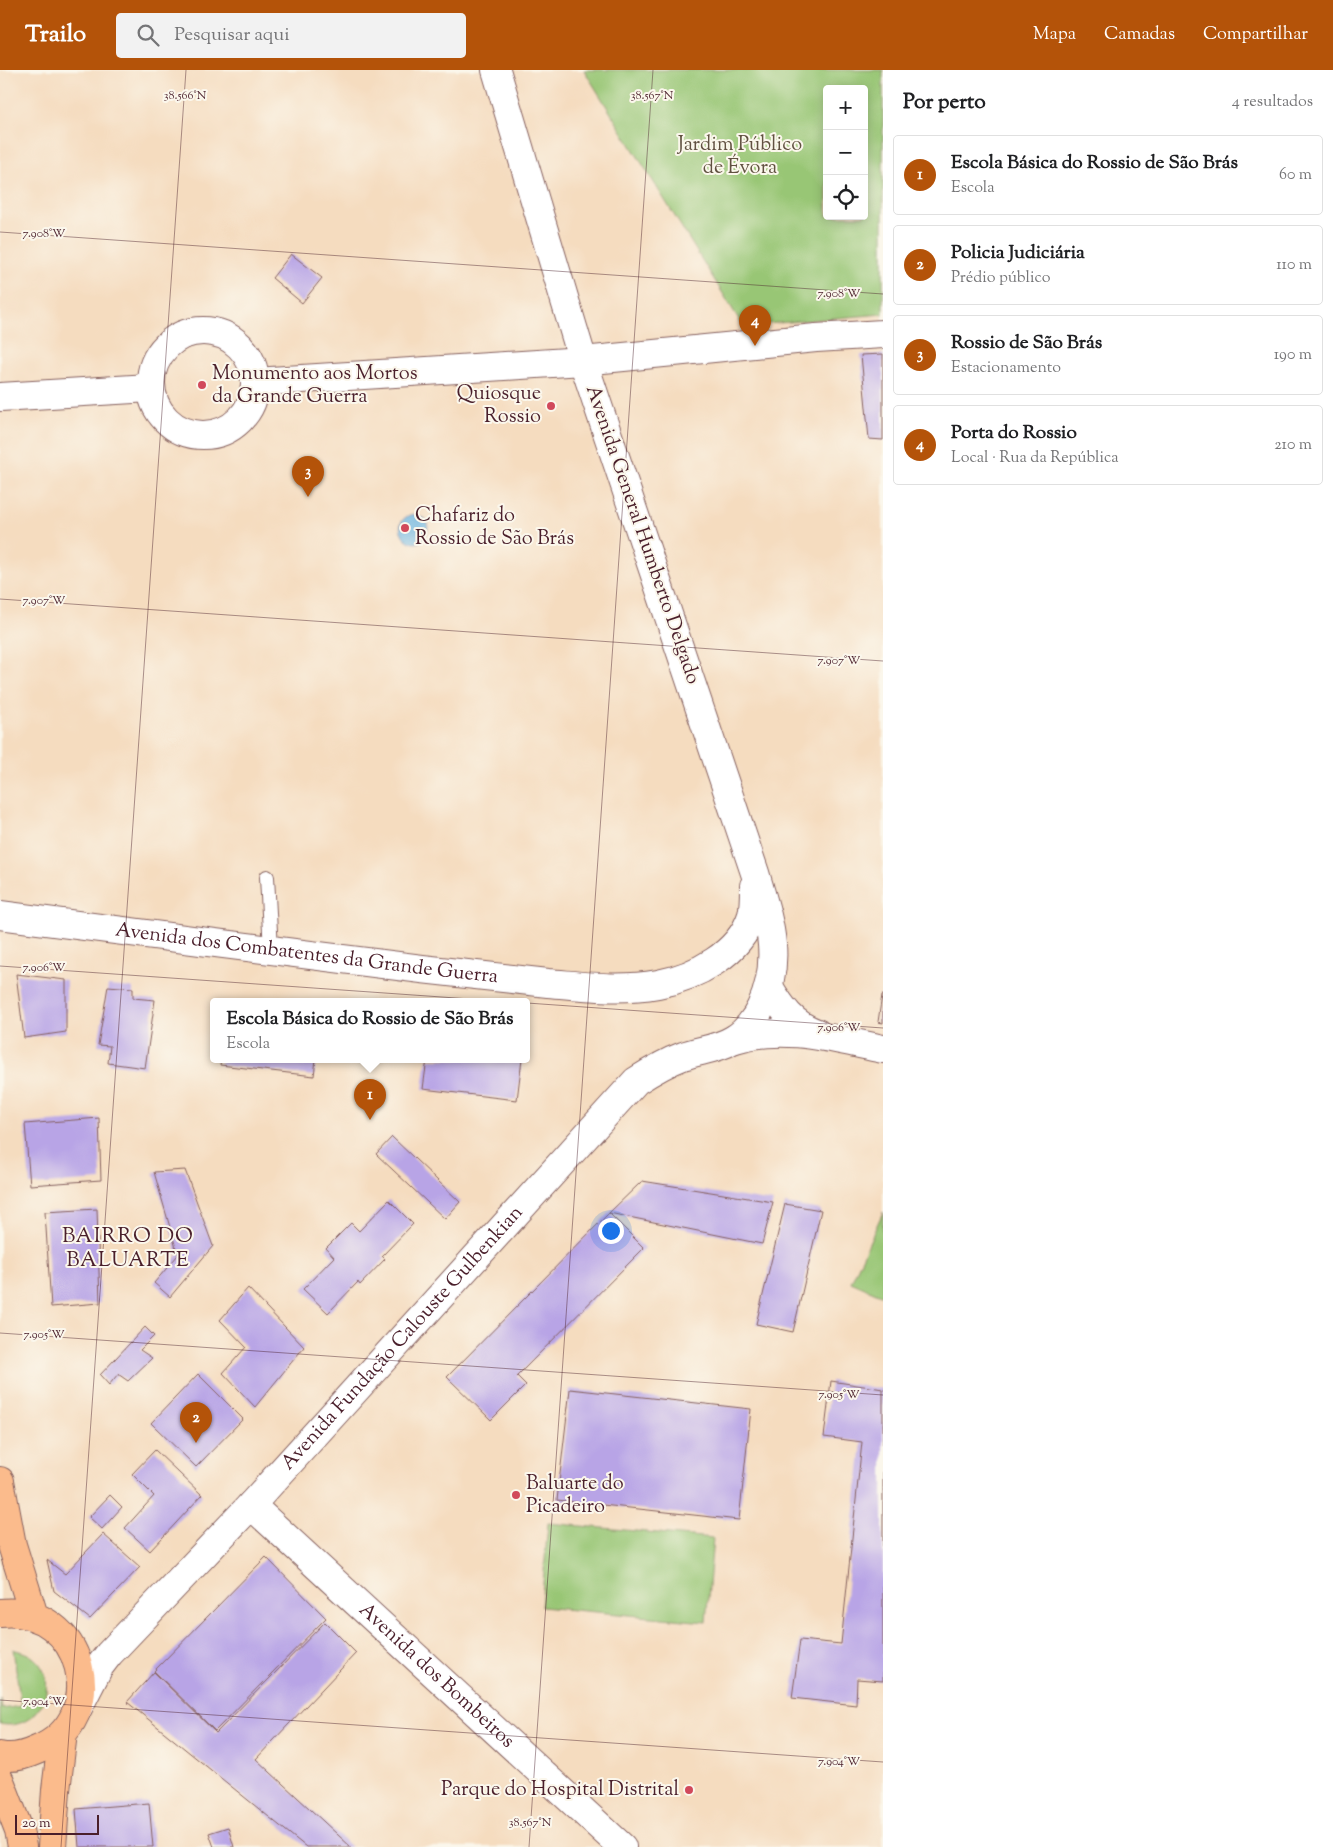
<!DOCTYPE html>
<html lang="pt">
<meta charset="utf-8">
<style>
body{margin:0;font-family:"Sorts Mill Goudy",serif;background:#f2f2f2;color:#202124}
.controls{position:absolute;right:15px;top:15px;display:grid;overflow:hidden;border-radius:5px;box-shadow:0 2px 12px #0003}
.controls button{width:45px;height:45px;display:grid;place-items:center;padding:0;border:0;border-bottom:1px solid #e0e0e0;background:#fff;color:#202124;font:25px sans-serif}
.scale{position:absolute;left:15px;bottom:12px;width:84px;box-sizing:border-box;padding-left:5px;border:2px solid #4a1f2b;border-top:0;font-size:14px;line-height:18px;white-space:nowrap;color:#4a1f2b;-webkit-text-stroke:4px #fbf7ec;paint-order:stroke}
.you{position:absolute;left:610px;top:1160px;width:18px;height:18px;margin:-12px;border:4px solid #fff;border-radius:50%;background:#1a73e8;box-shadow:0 0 0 8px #1a73e833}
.badge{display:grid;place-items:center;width:32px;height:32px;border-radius:50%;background:#b45309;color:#fff;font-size:16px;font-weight:700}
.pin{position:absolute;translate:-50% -41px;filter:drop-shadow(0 1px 2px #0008)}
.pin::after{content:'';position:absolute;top:26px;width:18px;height:15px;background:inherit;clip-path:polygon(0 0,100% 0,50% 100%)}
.popup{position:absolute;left:210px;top:928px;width:320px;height:65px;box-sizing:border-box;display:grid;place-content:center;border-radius:5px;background:#fff;filter:drop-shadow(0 1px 4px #0005);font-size:16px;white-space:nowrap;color:#757577}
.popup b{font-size:19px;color:#202124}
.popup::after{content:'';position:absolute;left:50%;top:100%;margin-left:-10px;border:10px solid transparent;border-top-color:#fff}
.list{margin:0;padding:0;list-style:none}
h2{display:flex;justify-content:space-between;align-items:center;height:65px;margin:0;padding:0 20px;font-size:21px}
h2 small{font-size:16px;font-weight:400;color:#757577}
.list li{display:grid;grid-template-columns:32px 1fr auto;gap:15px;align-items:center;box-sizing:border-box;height:80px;margin:0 10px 10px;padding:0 10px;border:1px solid #e0e0e0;border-radius:5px}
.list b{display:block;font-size:19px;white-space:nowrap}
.list p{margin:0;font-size:16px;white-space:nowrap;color:#757577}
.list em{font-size:16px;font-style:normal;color:#757577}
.icon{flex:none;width:28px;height:28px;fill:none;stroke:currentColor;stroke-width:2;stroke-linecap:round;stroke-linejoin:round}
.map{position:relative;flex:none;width:883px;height:1777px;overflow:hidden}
header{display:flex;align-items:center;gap:30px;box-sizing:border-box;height:70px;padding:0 25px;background:#b45309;color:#fff}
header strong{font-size:24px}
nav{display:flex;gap:28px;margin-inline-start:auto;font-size:18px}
.search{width:350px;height:45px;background:#f2f2f2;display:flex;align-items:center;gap:12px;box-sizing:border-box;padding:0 18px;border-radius:5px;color:#757577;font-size:19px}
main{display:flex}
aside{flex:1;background:#fff}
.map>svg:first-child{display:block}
</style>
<header>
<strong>Trailo</strong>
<div class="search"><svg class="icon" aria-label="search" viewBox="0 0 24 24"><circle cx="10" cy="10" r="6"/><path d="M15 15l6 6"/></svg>Pesquisar aqui</div>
<nav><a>Mapa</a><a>Camadas</a><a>Compartilhar</a></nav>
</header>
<main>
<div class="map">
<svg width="883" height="1777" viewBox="0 0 883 1777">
<rect width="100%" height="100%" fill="#fbf7ec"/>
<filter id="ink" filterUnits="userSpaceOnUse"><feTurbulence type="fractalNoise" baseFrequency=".02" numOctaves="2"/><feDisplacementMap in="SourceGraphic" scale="10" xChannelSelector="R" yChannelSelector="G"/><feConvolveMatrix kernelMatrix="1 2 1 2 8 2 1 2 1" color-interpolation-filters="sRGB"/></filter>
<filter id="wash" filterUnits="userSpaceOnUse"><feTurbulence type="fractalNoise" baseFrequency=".0096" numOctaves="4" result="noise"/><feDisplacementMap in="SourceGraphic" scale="20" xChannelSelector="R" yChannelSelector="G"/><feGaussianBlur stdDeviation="1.12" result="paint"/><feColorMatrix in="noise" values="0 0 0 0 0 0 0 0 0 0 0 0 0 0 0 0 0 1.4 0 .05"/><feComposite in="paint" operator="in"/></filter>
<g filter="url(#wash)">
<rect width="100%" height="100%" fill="#f5dcbf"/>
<!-- green -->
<path fill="#98c674" stroke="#717250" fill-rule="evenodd" d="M 584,0 L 883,0 L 883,244 L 743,256 ZM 827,19 L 864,19 L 864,146 L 827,146 Z
M 883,1142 L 883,1226 L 851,1212 Z
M 548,1453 L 713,1468 L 706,1552 L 541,1537 Z
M 13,1579 C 18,1581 24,1582 28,1584 C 65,1605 42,1663 0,1654 L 0,1628 L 2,1639 L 21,1636 Z"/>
<!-- water -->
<path fill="#66b0de" stroke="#586884" d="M 413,444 L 425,449 C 428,454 429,459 426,465 C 414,489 383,452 413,444 Z"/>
<g id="blocks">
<!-- building -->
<path fill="#b8a4e6" d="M 291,184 L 322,208 L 302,233 L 272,208 Z
M 883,284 L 883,370 L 869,369 L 861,285 Z
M 16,904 L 66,910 L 66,962 L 24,968 Z
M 108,916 L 133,918 L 133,928 L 155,930 L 145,998 L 108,993 L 110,976 L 98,975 Z
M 882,925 L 883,925 L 883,953 L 878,952 Z
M 221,989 L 316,989 L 314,1006 L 220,995 Z
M 427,989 L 522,989 L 517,1030 L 423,1019 Z
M 99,1048 L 101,1110 L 30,1115 L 25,1054 Z
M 392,1067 L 460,1132 L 445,1149 L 376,1084 Z
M 185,1100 L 213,1176 L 170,1227 L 154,1213 L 178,1185 L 154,1102 Z
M 642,1111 L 773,1132 L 762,1174 L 609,1143 Z
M 389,1130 L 413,1154 L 382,1186 L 385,1189 L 360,1215 L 358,1212 L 328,1243 L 303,1219 L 334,1187 L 326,1178 L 351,1153 L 359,1161 Z
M 785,1134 L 821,1140 L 793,1262 L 756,1254 Z
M 97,1139 L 100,1233 L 51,1237 L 45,1142 Z
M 609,1143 L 644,1178 L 517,1306 L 526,1315 L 491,1350 L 447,1307 Z
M 248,1218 L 304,1277 L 255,1337 L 223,1303 L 246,1277 L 220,1250 Z
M 145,1257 L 154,1266 L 140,1280 L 152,1288 L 128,1311 L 118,1304 L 109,1315 L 100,1305 Z
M 198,1304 L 243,1349 L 196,1397 L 151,1353 Z
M 831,1311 L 883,1319 L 883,1611 L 857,1609 L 856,1635 L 792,1628 L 800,1570 L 841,1574 L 862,1372 L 824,1367 Z
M 570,1319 L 751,1339 L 739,1450 L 557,1430 Z
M 155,1380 L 202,1425 L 150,1481 L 125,1458 L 154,1426 L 132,1404 Z
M 110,1425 L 122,1437 L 102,1459 L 89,1447 Z
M 103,1464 L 140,1497 L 90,1549 L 54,1521 L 47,1490 L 65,1504 Z
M 266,1487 L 326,1548 L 215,1661 L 154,1601 Z
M 325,1552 L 356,1583 L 256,1689 L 351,1777 L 306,1777 L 127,1632 L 154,1602 L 216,1663 Z
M 149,1733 L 153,1777 L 79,1777 L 76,1739 Z
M 228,1757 L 234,1777 L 214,1777 L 209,1763 Z"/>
</g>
</g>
<g filter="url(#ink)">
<use href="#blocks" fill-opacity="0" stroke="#86615f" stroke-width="1"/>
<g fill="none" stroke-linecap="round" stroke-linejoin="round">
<defs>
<path id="lane" d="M 267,807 L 271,880"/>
<g id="street">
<circle cx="203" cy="313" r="52"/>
<path d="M 255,312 L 583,291 L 816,268 L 883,264"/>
<path d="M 0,327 L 150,318"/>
<path id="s1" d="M 0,845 C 141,864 281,881 422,899 C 464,904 506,908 548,913 C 586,916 619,921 658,914 C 695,907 740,884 752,845 C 754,836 754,825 754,816"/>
<path d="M 769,917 C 781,937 793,955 817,963"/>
<path d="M 735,969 C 786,954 833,969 883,979"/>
<path id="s2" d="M 251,1435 L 622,1777"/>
<path id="s3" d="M 76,1642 L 99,1597 L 109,1584 L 251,1435 L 636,1011 C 650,1002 667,992 683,986 C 700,980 718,979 734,969 C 745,963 756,948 761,937 C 783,888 769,851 755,803 L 583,291 L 496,0"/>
</g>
<path id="primary" d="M 0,1411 L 12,1475 L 34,1546
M 0,1543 C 84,1534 113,1649 37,1680 C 26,1685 12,1689 0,1686
M 0,1711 L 19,1760 L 22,1777
M 52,1777 L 56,1720 L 63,1663"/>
</defs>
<!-- lane casing -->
<use href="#lane" stroke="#86615f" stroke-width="16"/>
<!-- street casing -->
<use href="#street" stroke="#86615f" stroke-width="30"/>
<!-- primary casing -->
<use href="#primary" stroke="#86615f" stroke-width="30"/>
<!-- lane -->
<use href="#lane" stroke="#fff" stroke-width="14"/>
<!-- street -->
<use href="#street" stroke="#fff" stroke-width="28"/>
<!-- primary -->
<use href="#primary" stroke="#fbbb8c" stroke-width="28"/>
</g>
</g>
<!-- ticks -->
<path fill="none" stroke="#4a1f2b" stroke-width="1" stroke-opacity="0.45" d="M 0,162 L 883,224M 0,529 L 883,591M 0,896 L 883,958M 0,1263 L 883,1325M 0,1630 L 883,1692M 61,1777 L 186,0M 529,1777 L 653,0"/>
<!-- markers -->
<g fill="#d1495b" stroke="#fbf7ec" stroke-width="2">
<circle cx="202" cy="315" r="5"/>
<circle cx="551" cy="336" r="5"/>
<circle cx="405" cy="458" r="5"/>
<circle cx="516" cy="1425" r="5"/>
<circle cx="689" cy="1720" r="5"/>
</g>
<g text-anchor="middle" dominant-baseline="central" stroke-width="4" stroke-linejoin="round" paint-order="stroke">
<!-- park labels -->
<g font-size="20" fill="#615141" stroke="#fbf7ec">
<text x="740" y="75">Jardim Público<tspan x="740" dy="23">de Évora</tspan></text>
</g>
<!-- poi labels -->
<g font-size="20" fill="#4a1f2b" stroke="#fbf7ec" text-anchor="start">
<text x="212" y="304">Monumento aos Mortos<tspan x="212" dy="23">da Grande Guerra</tspan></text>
<text x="541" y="324" text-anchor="end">Quiosque<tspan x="541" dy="23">Rossio</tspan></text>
<text x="415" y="446">Chafariz do<tspan x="415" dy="23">Rossio de São Brás</tspan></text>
<text x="526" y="1414">Baluarte do<tspan x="526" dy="23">Picadeiro</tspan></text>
<text x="679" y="1720" text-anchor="end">Parque do Hospital Distrital</text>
</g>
<!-- street labels -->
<g font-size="20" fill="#4a1f2b" stroke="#fbf7ec">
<text transform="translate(642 465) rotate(71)">Avenida General Humberto Delgado</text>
<text stroke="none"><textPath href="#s1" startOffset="309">Avenida dos Combatentes da Grande Guerra</textPath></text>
<text stroke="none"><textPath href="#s3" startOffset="498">Avenida Fundação Calouste Gulbenkian</textPath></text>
<text stroke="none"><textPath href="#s2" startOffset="252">Avenida dos Bombeiros</textPath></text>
</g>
<!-- neighbourhood labels -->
<g font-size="21" letter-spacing="1" fill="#4a1f2b" stroke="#fbf7ec">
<text x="128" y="1167">BAIRRO DO<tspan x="128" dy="24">BALUARTE</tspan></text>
</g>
</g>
<g font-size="12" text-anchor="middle" fill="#4a1f2b" stroke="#fbf7ec" stroke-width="4" stroke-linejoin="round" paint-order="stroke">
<text x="185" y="29">38.566°N</text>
<text x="652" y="29">38.567°N</text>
<text x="44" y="167">7.908°W</text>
<text x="839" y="227">7.908°W</text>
<text x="44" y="534">7.907°W</text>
<text x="839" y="594">7.907°W</text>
<text x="44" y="901">7.906°W</text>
<text x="839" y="961">7.906°W</text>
<text x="44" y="1268">7.905°W</text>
<text x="839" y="1328">7.905°W</text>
<text x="44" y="1635">7.904°W</text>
<text x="839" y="1695">7.904°W</text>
<text x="530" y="1756">38.567°N</text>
</g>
</svg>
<div class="controls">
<button>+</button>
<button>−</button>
<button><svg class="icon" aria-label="locate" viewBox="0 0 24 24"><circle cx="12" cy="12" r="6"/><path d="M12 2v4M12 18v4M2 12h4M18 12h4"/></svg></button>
</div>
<div class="scale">20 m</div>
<div class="you"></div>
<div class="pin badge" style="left:370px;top:1050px">1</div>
<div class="popup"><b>Escola Básica do Rossio de São Brás</b>Escola</div>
<div class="pin badge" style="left:196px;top:1373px">2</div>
<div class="pin badge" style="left:308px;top:427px">3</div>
<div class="pin badge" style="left:755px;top:276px">4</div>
</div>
<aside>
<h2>Por perto<small>4 resultados</small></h2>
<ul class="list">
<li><span class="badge">1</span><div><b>Escola Básica do Rossio de São Brás</b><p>Escola</p></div><em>60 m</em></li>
<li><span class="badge">2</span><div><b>Policia Judiciária</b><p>Prédio público</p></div><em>110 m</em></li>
<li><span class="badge">3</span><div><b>Rossio de São Brás</b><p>Estacionamento</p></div><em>190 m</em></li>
<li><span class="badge">4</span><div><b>Porta do Rossio</b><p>Local · Rua da República</p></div><em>210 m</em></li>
</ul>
</aside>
</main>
